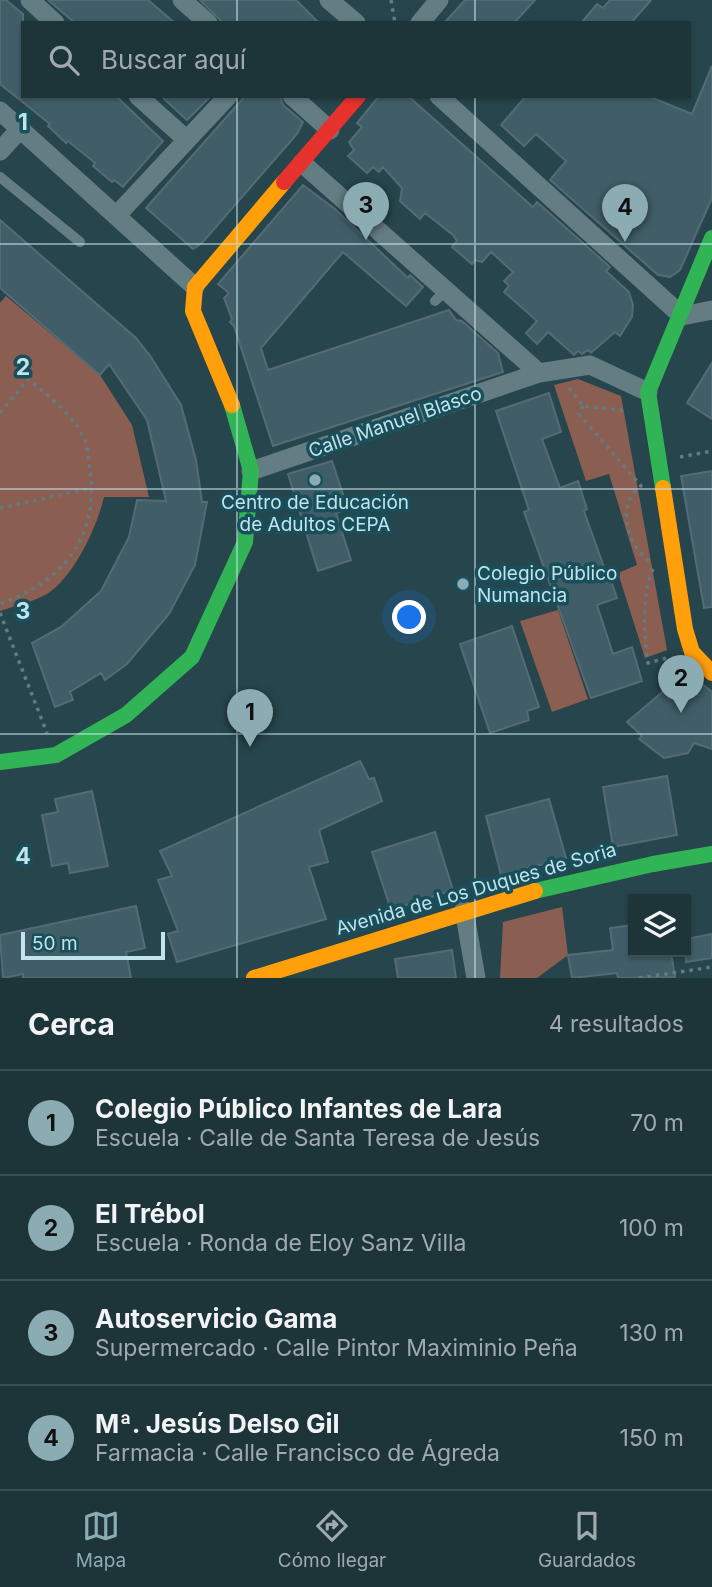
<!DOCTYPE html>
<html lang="es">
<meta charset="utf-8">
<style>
body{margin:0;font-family:Inter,sans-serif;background:#2a3f44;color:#f1f3f6}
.controls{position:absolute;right:21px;bottom:21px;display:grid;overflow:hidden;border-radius:0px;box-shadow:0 2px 5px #0004}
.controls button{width:63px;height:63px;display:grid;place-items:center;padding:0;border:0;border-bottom:2px solid #3b4f53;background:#1d3439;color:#f1f3f6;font:35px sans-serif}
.scale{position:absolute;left:21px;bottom:18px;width:144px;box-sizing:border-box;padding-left:7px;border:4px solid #c1e3eb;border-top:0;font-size:19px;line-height:24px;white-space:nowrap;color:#c1e3eb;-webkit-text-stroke:5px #184f5b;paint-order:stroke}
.you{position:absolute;left:410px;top:618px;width:24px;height:24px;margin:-18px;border:5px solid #fff;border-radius:50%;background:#1a73e8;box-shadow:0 0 0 10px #1a73e833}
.badge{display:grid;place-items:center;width:46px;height:46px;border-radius:50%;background:#8bacb3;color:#111;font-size:23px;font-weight:700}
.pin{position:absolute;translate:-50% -58px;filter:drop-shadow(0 2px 4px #0008)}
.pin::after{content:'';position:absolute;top:37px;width:24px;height:21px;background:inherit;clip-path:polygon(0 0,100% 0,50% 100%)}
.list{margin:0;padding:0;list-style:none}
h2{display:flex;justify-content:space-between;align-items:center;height:91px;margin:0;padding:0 28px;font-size:30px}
h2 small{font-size:23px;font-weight:400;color:#a0aaae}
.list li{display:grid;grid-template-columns:46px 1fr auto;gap:21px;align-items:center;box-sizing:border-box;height:105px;padding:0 28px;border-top:2px solid #3b4f53}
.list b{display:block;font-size:26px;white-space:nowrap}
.list p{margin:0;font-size:23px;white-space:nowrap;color:#a0aaae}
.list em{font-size:23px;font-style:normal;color:#a0aaae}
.icon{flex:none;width:38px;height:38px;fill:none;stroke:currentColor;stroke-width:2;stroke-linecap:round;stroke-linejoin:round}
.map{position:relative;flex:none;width:712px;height:978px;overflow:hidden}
.search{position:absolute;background:#1d3439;box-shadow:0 2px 5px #0004;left:21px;right:21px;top:21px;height:77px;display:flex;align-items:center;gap:18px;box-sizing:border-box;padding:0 24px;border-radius:0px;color:#a0aaae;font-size:26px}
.sheet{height:511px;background:#1d3439}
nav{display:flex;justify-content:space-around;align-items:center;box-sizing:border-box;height:98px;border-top:2px solid #3b4f53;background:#1d3439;font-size:19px;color:#a0aaae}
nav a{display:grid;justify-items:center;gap:4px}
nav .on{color:#8bacb3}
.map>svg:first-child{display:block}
</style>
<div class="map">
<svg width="712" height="978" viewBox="0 0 712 978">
<rect width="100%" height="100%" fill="#27454c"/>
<!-- green -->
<path fill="#8b5e52" d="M 6,296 L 100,375 L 132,425 L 149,497 L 104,497 C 97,527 74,577 47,594 C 33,602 15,606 0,611 L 0,303 Z
M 578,379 L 621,396 L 667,650 L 645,658 L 618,573 L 637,565 L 609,474 L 586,481 L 554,385 Z
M 558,610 L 588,699 L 552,712 L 520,621 Z
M 562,907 L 568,955 L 537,978 L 500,978 L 503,922 Z"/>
<!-- building -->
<path fill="#415e68" stroke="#536b74" stroke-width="2" d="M 0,0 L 6,0 L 23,14 L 23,96 L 116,96 L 163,141 L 123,187 L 114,180 L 112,182 L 93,166 L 95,163 L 68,141 L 66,143 L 48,126 L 50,124 L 0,84 Z
M 48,0 L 148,0 L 175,23 L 75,23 Z
M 200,0 L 296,0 L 319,23 L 223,23 Z
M 465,0 L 535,0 L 514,23 L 444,23 Z
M 610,0 L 651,0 L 631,23 L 581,23 L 597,4 L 603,8 Z
M 712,66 L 712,198 L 680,270 L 670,277 L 658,275 L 550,180 L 566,161 L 536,134 L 524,146 L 501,125 L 526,96 L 648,96 L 692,114 Z
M 161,96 L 211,96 L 187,120 Z
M 245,96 L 280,96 L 283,105 L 303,122 L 297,134 L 202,243 L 193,249 L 146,208 Z
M 379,96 L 408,96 L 533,207 L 537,202 L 610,267 L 606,271 L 629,292 L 633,305 L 632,317 L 620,336 L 615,332 L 591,353 L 588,350 L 582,354 L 578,351 L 574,355 L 548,332 L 537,344 L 526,333 L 537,321 L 504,292 L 509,286 L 504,281 L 513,272 L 491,252 L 482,262 L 475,260 L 472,264 L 452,247 L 457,241 L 453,235 L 425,213 L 420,219 L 400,201 L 402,188 L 383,167 L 379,172 L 373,167 L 367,173 L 348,156 L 354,150 L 349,142 L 362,127 L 357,123 Z
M 303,185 L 335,209 L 408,278 L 410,275 L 423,287 L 406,306 L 343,252 L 261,348 L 268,370 L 449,310 L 456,320 L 462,321 L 498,353 L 503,372 L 273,446 L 234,326 L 230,322 L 232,319 L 224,298 L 229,293 L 218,284 Z
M 0,220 L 136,338 L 151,357 L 181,405 L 196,460 L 202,502 L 207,502 L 195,565 L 169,614 L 127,664 L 105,680 L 101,673 L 70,692 L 73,700 L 55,707 L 32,643 L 61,627 L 101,591 L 129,537 L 137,500 L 166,501 L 147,420 L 109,364 L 100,375 L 0,288 Z
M 712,363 L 712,419 L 687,403 Z
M 549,393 L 561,432 L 542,439 L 560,488 L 578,481 L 587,509 L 584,511 L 605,570 L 607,570 L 617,598 L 597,605 L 613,654 L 632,647 L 642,681 L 591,698 L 524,512 L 529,510 L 496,411 Z
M 332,461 L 348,509 L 336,513 L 351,560 L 318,571 L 288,474 Z
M 712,471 L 712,607 L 704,608 L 681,476 Z
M 512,626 L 539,707 L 527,711 L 529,720 L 490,733 L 460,644 Z
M 687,671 L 712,692 L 712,749 L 694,743 L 688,753 L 664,758 L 639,739 L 642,736 L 627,722 Z
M 360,761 L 369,779 L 374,778 L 382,801 L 319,830 L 328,862 L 309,867 L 326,919 L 177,962 L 168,934 L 178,931 L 158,880 L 172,876 L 160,851 Z
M 667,776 L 677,835 L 613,847 L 603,787 Z
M 92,791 L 108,866 L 70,873 L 68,863 L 52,866 L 42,815 L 58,812 L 55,799 Z
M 549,799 L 566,858 L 501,875 L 486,816 Z
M 435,832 L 453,890 L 391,910 L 372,852 Z
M 136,906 L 145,948 L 126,952 L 131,978 L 23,978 L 23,974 L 3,978 L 0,935 Z
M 633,925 L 633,952 L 671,952 L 675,977 L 618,978 L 617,973 L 572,978 L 568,955 L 613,950 L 610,928 Z
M 712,934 L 712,958 L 686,962 L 686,939 Z
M 452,950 L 456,978 L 398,978 L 395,959 Z"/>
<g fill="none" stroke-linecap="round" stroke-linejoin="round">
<!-- path -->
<path stroke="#637b81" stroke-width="3.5" stroke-dasharray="3.5 5" stroke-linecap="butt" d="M 391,0 L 395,23
M 569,388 L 583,406 L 628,411
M 583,406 L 579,414 L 641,486 C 616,503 626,547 651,562
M 0,413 L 28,379 C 50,397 75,416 86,443 C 89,451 88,461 90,470 C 100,537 61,583 0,604
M 680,457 L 712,451
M 0,508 L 92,488
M 653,569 C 641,595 644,635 648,663 L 671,657
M 0,613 L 47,733
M 639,978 L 712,967"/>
<!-- lane -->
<path stroke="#637d83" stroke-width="10" d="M 0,177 L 80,242
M 435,301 L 446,290"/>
<!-- street -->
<path stroke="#637d83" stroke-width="19" d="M 30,0 L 55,23
M 182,0 L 208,23
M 329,0 L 356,23
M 420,23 L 439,0
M 138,96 L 187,140
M 292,96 L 330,130
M 439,96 L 682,316 L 712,310
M 0,111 L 195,287
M 0,151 L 20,129
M 302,163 L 539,373
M 116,216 L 228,96
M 251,471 L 539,373 L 590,365 L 648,392
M 464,910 L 476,978"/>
<!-- fast -->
<path stroke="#30b455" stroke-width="16" d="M 663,488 L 648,392 L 712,238
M 0,762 L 56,755 L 126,715 L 192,657 L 245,542 L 251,471 L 232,405
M 535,891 L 653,864 L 712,854"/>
<!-- slow -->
<path stroke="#ff9f0a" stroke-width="16" d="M 232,405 L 193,311 L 195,287 L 284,182
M 663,488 L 685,629 L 692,652 L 712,673
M 254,978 L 535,891"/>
<!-- jam -->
<path stroke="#e5322d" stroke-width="16" d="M 284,182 L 358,96"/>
</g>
<!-- grid -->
<path fill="none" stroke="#c1e3eb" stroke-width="2" stroke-opacity="0.55" d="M 237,0 L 237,23M 475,0 L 475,23M 237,96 L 237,978M 475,96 L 475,978M 0,244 L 712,244M 0,489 L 712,489M 0,734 L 712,734"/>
<!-- markers -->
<g fill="#8bacb3" stroke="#184f5b" stroke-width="2.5">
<circle cx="315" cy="480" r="7"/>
<circle cx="463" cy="584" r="7"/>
</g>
<g text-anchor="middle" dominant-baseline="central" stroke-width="7" stroke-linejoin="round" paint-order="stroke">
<!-- street labels -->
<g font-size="19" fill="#c1e3eb" stroke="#184f5b">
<text transform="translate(395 422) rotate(-19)">Calle Manuel Blasco</text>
<text transform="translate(476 889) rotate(-16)">Avenida de Los Duques de Soria</text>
</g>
<!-- poi labels -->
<g font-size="19" fill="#c1e3eb" stroke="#184f5b">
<text x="315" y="502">Centro de Educación<tspan x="315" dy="22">de Adultos CEPA</tspan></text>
<text x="477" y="573" text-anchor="start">Colegio Público<tspan x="477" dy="22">Numancia</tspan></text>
</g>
</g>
<g font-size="23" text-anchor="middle" font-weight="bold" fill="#c1e3eb" stroke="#184f5b" stroke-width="7" stroke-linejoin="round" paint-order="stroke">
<text x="23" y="130">1</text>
<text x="23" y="375">2</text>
<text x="23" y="619">3</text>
<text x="23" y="864">4</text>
</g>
</svg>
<div class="controls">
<button><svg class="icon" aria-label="layers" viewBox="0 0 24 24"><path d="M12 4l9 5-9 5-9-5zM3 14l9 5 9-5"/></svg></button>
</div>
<div class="scale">50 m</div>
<div class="you"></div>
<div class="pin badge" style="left:250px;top:747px">1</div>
<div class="pin badge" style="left:681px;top:713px">2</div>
<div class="pin badge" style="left:366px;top:240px">3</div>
<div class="pin badge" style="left:625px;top:242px">4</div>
<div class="search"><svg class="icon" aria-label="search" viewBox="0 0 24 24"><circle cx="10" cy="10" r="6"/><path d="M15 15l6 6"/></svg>Buscar aquí</div>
</div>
<section class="sheet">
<h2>Cerca<small>4 resultados</small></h2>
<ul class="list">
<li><span class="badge">1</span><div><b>Colegio Público Infantes de Lara</b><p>Escuela · Calle de Santa Teresa de Jesús</p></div><em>70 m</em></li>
<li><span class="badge">2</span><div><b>El Trébol</b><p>Escuela · Ronda de Eloy Sanz Villa</p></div><em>100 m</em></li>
<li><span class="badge">3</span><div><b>Autoservicio Gama</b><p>Supermercado · Calle Pintor Maximinio Peña</p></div><em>130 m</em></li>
<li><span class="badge">4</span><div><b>Mª. Jesús Delso Gil</b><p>Farmacia · Calle Francisco de Ágreda</p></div><em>150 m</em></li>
</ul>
</section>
<nav>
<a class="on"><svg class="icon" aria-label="map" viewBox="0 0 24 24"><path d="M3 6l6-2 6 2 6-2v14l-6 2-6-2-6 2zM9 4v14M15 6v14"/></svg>Mapa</a>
<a><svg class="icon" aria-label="directions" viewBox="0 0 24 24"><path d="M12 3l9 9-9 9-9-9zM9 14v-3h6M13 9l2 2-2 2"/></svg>Cómo llegar</a>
<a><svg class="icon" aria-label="saved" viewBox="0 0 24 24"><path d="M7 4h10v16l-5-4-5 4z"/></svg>Guardados</a>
</nav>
